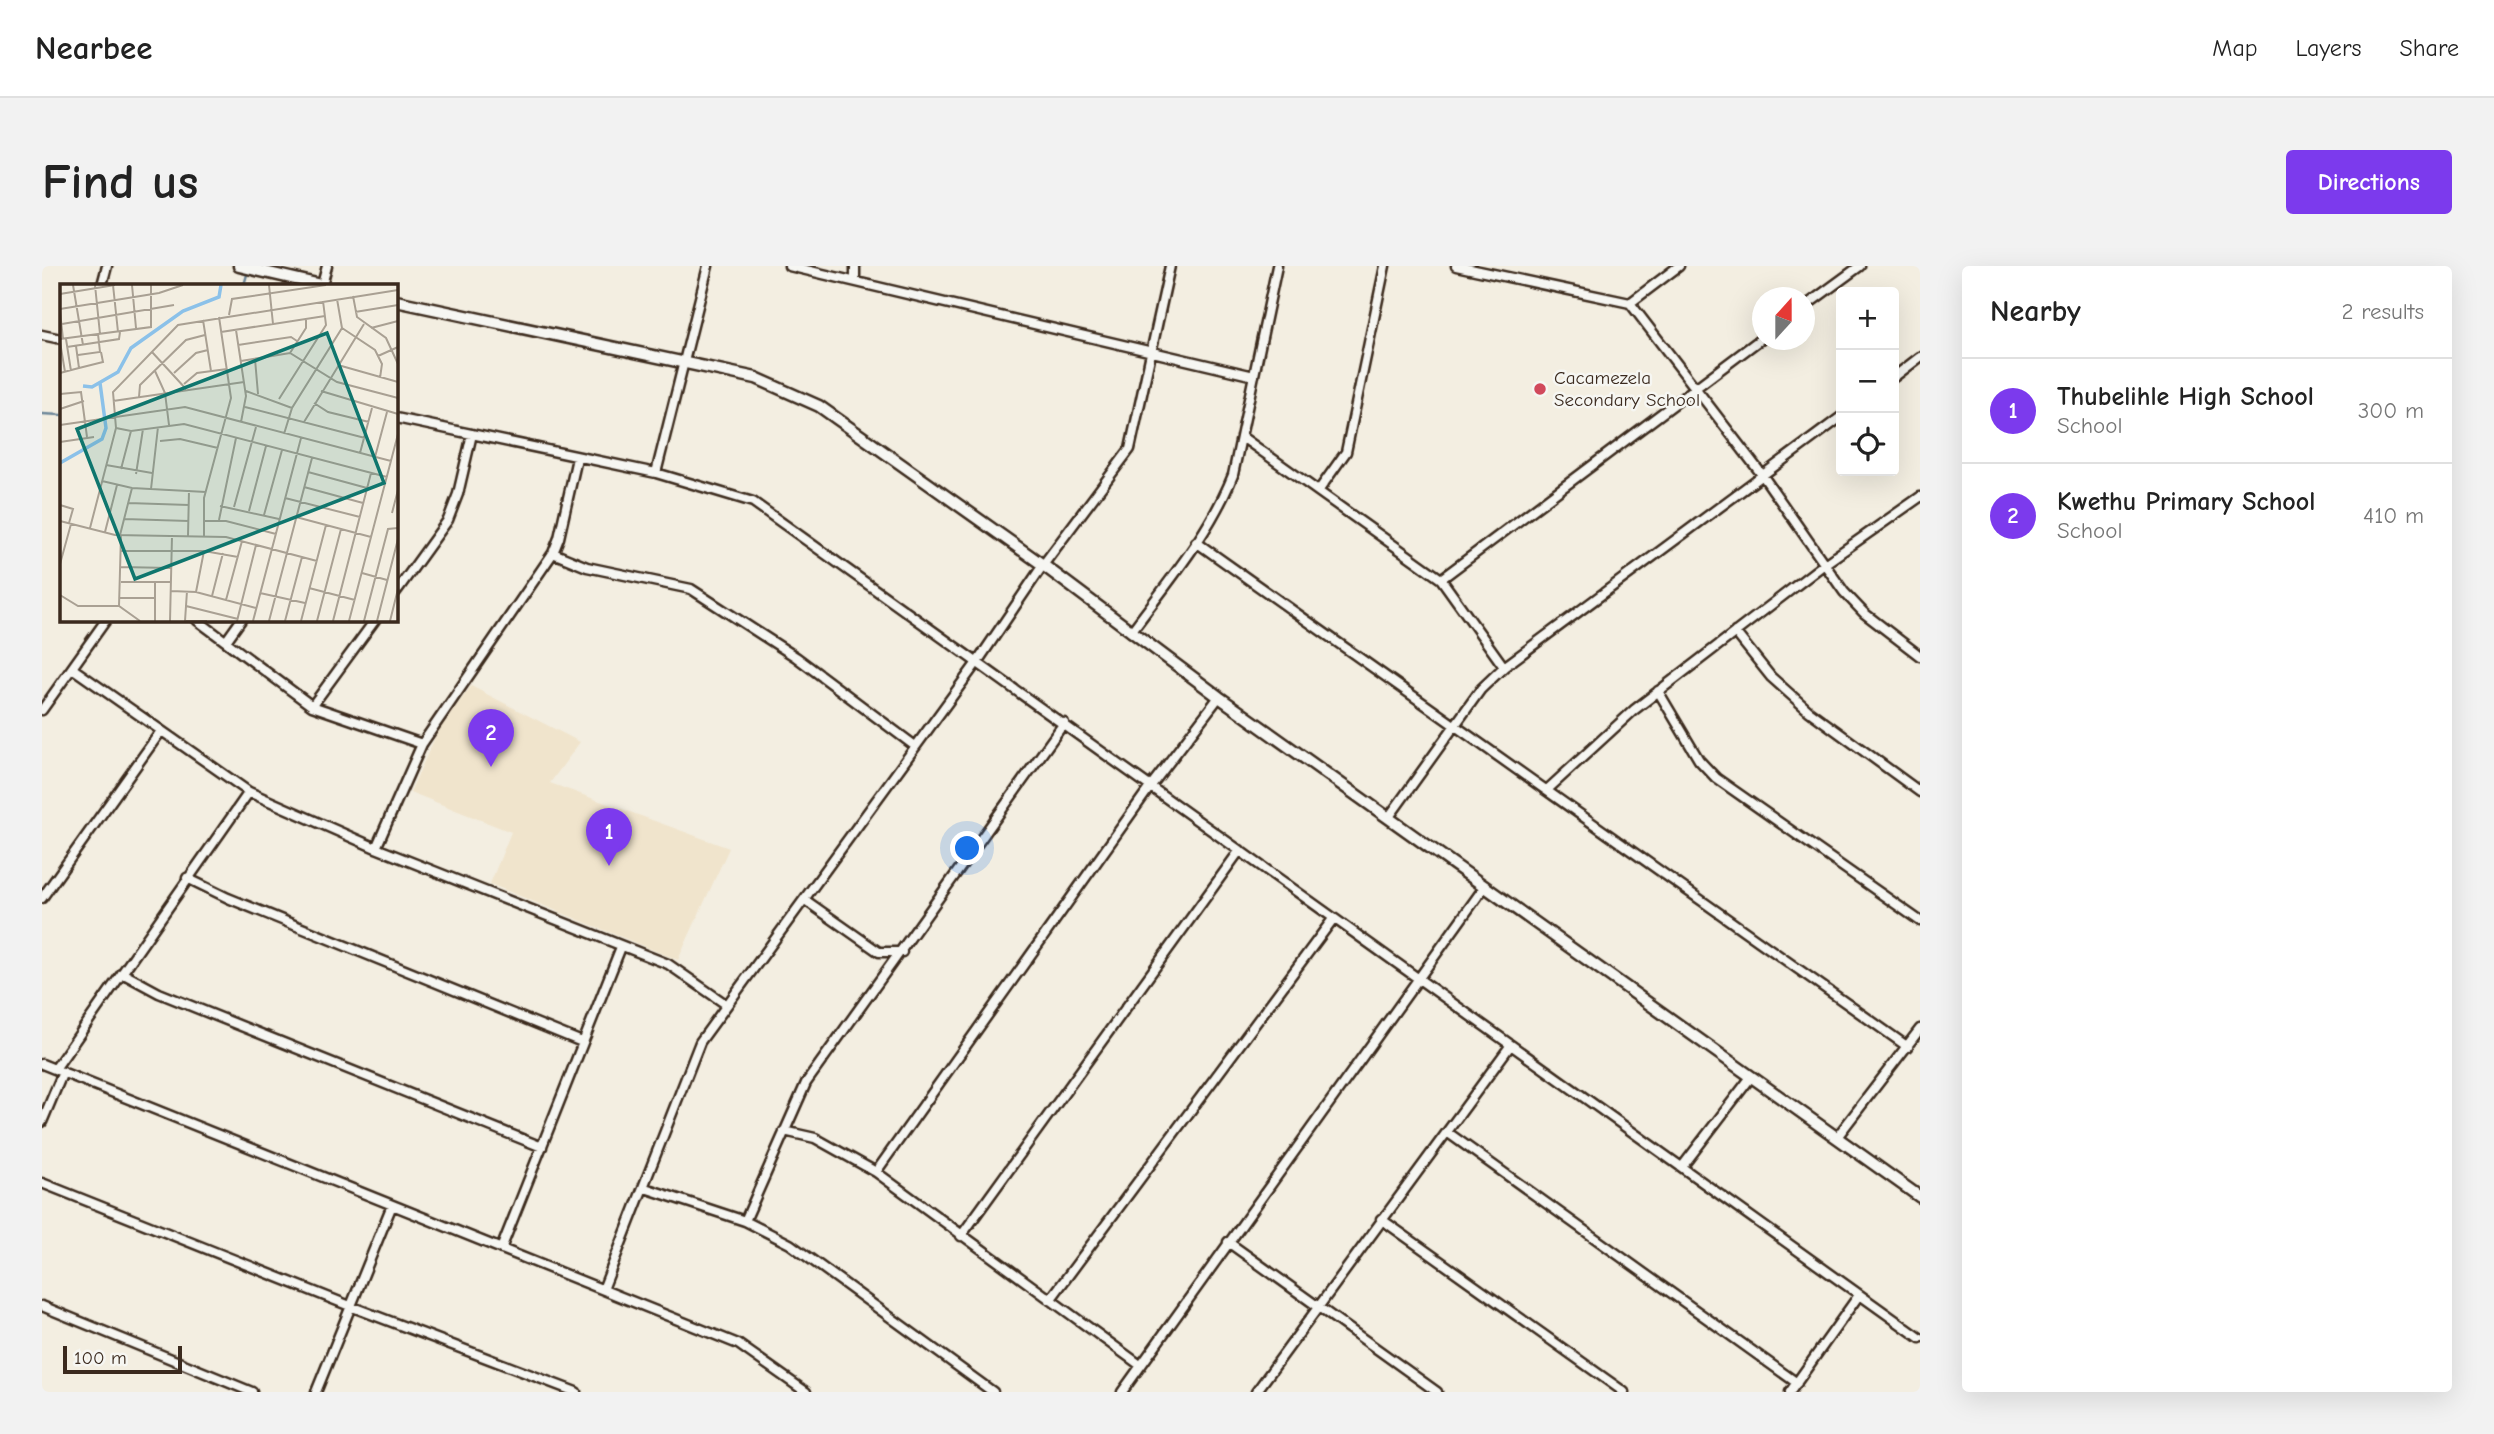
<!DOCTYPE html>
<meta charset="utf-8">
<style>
body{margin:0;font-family:"Comic Neue",sans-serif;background:#f2f2f2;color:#222}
.controls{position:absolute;right:21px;top:21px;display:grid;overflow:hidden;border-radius:7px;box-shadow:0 7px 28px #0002}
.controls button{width:63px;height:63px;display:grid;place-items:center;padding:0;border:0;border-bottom:2px solid #e0e0e0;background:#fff;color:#222;font:35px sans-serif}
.compass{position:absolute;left:1710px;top:21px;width:63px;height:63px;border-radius:50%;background:#fff;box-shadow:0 7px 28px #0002;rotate:21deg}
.scale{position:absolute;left:21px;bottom:18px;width:119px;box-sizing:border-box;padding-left:7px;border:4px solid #3b2a1e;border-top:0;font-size:19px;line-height:24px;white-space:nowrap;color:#3b2a1e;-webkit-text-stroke:5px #f6f6f2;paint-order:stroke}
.you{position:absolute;left:926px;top:583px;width:24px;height:24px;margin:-18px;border:5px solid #fff;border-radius:50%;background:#1a73e8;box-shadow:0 0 0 10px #1a73e833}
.badge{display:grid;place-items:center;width:46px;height:46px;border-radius:50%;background:#7c3aed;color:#fff;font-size:23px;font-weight:700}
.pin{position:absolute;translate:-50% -58px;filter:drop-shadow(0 2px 4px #0008)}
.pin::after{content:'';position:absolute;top:37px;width:24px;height:21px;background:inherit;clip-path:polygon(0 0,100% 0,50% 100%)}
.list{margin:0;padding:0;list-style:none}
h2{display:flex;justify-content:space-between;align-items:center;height:91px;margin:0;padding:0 28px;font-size:30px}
h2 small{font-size:23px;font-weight:400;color:#767676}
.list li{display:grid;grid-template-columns:46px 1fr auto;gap:21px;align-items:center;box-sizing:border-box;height:105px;padding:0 28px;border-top:2px solid #e0e0e0}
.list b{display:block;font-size:26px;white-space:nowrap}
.list p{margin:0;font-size:23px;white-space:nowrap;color:#767676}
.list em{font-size:23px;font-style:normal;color:#767676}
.icon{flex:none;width:38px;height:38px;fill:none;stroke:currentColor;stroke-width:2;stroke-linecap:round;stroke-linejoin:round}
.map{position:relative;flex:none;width:1878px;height:1126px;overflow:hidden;border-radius:7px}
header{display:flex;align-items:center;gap:42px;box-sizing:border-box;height:98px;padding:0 35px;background:#fff;border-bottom:2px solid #e0e0e0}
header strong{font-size:33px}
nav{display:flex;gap:38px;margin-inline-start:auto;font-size:24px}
.intro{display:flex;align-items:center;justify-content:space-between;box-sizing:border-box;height:168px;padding:0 42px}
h1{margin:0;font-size:49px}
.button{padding:18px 32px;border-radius:7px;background:#7c3aed;color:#fff;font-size:24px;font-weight:700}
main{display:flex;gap:42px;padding:0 42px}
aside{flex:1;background:#fff;border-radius:7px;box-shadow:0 7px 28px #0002}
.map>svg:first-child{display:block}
</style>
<header>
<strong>Nearbee</strong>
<nav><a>Map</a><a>Layers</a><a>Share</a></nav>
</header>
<div class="intro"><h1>Find us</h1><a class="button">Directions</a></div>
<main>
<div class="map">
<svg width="1878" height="1126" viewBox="0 0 1878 1126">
<rect width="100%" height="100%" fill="#f3eee1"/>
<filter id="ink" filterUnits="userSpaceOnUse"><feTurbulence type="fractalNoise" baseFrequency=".0143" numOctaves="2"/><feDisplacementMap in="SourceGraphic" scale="14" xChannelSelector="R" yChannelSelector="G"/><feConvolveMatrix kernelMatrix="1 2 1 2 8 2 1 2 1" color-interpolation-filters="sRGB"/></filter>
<g filter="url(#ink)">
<!-- built -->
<path fill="#f0e4cc" d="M 429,420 L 538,476 L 508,517 L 687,582 L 636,694 L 448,618 L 469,566 L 368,526 L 396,465 Z"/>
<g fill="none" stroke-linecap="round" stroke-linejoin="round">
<!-- stream -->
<path stroke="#6b8598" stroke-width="2.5" d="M 202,19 L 206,5
M 0,148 L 19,149"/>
<defs>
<path id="minor" d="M 747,0 L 1212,110
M 1414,0 L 1588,37 L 1721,210 L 1802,326 L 1822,347 L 1878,390
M 813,14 L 813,0
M 60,19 L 65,0
M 280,19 L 285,0
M 1588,37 L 1637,0
M 1762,41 L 1818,0
M 0,69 L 19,73
M 1852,111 L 1878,91
M 354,152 L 614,207 L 711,236 L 1878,1072
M 1200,171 L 1399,313 L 1462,401
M 614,207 L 666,0
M 1277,224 L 1304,186 L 1343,0
M 1154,276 L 1866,781
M 511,287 L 545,301 L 649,323 L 754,391 L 873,480
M 1399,313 L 1720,72
M 354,326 L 406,254 L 416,228 L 430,168
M 155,354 L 270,440 L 380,478
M 1089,366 C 1126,316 1168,267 1191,209 L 1235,0
M 1693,366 L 1729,411 L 1767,445 L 1878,526
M 184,375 L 199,354
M 30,402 L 207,526 L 334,582 L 626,698 L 685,739
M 1616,425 L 1657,494 L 1674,512 L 1878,655
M 270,440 L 333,354
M 0,444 L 64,354
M 1506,523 L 1592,444 L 1781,299 L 1878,231
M 1347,551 L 1439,423 L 1462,401 L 1799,151
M 334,582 L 380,478 L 511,287 L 517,272 L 535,192
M 145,612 L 186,632 L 540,776
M 0,632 L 119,465
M 763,634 L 837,686 L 860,686
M 80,707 L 117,727 L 500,881
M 0,798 L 696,1078 L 764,1126
M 13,803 L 207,526
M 0,856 L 21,806
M 742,865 L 773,872 L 834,906 L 1098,1099
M 1405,866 L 1755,1117
M 1795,871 L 1878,763
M 1640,901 L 1709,811
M 834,906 L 1108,521 L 1177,431
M 0,917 L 308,1040 L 534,1126
M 603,922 L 703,955 L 748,978 L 951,1126
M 1339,953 L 1582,1126
M 703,955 L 764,817 L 1022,457
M 919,970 L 1198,584
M 1186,976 L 1395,1126
M 459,983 L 579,681
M 562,1021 L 658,776 L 936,395 L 1001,299 L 1088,183 L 1128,0
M 1008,1034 L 1291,653
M 0,1040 L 210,1126
M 274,1126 L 350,939
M 1080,1126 L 1443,620
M 1214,1126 L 1468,780
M 1748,1126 L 1817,1029"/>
<path id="tertiary" d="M 197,0 L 279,19
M 354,35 L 714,112 L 777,140 L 1001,299 L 1177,431 L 1878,931"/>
</defs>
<!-- minor casing -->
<use href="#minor" stroke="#3b2a1e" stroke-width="13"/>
<!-- tertiary casing -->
<use href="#tertiary" stroke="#3b2a1e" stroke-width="15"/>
<!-- minor -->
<use href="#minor" stroke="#f6f6f2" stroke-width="8"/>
<!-- tertiary -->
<use href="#tertiary" stroke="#f6f6f2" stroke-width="10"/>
</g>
</g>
<!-- markers -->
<circle fill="#d1495b" stroke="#f6f6f2" stroke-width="2.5" cx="1498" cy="123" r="7"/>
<g text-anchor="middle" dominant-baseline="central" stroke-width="5" stroke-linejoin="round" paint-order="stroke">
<!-- poi labels -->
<g font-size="19" fill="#3b2a1e" stroke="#f6f6f2" text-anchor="start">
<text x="1512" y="112">Cacamezela<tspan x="1512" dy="22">Secondary School</tspan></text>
</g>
</g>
<!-- overview -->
<g transform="translate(18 18)">
<rect width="338" height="338" fill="#f3eee1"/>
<path fill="none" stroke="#8bc1e9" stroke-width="3.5" d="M 23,102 L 32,103 L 58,88 L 71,64 L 123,27 L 159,13 L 161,1M 0,179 L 42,155 L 46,144 L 40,99"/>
<path fill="none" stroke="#a9a093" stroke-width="2" d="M 13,1 L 23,61M 35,1 L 40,50M 53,1 L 58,48M 72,1 L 76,44M 209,1 L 213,40M 0,10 L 55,1M 293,12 L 297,33 L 326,54 L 338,80M 0,25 L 99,9 L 123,1M 0,27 L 3,55M 295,28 L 338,21M 169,31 L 172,15 L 266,1M 143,36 L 151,87M 2,40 L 114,21M 282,44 L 315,66 L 322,80 L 320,94M 311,44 L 338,37M 176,46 L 186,112 L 181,138M 161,48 L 265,32M 0,55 L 91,43 L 91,1M 6,55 L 11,87M 0,58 L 5,88M 178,61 L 231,53 L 237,57M 7,63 L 59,55 L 60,48M 92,68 L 126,105M 230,69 L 246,44 L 246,36M 18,71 L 40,68 L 38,50M 318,72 L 338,63M 195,75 L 198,110M 181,77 L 230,69 L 277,98 L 338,114M 278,81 L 338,98M 19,84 L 43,78 L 41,68M 95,87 L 105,109 L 109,141M 0,89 L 19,84 L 16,62M 114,89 L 136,69 L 148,66M 124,100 L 137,89 L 167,85M 186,107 L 232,124M 261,107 L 338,130M 0,110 L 21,108 L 27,153M 79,113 L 80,101 L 126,56 L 145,51M 219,115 L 266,41 L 263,17M 53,117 L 184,98M 254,119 L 268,128 L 309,138M 185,123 L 305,154M 0,125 L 24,117M 244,138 L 304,40M 0,141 L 125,123 L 331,177M 56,144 L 71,147 L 124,140 L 327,193M 224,150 L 232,124 L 282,44 L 277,15M 100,157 L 120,155 L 158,164M 0,158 L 34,153M 300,169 L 312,124M 315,173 L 327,128M 46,181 L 92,189M 61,185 L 71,147M 248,188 L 307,204M 76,190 L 83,145M 42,197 L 72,204 L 146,208M 244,203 L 303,219M 91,205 L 98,143M 225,214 L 300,233M 68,219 L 129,221M 0,221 L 13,225 L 9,239M 160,222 L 219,235M 174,223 L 196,143M 189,227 L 206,162M 332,229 L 338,206M 204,231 L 222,166M 236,233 L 311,253M 64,235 L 129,237M 159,236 L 176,154M 0,237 L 55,251 L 166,253 L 257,277M 144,237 L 166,237 L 216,250M 30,244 L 56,144 L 53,108 L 118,41 L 338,6M 45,248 L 57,201M 60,251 L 72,204M 128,252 L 129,206M 144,252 L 144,214 L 171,114 L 159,33M 61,267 L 144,267 L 178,273M 0,280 L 11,240M 60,283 L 111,284M 302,289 L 327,296M 61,298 L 111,298M 249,304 L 295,316M 111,307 L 136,308 L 196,324M 136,308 L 144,267M 200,309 L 245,319M 0,311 L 18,322 L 59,322 L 80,337M 152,312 L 163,269M 60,314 L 95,314M 166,316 L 182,257M 59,322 L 61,251M 126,322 L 178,335M 95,337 L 95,298M 110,337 L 112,252M 125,337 L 127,307M 125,337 L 147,337M 177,337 L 196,261M 193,337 L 241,154M 209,337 L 252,174M 225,337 L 242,273M 241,337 L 266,241M 257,337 L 281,245M 273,337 L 311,189M 289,337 L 338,150M 304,337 L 328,245 L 338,244M 317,337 L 338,255M 330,337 L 338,305"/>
<path fill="#0f766e" fill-opacity="0.15" stroke="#0f766e" stroke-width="3.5" d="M 267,49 L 324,199 L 75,295 L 17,145 Z"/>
<rect width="338" height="338" fill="none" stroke="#3b2a1e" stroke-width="3.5"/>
</g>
</svg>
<div class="controls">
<button>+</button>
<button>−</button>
<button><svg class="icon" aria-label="locate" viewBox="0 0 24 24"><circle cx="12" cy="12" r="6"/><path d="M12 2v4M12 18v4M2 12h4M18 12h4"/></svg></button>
</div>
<svg class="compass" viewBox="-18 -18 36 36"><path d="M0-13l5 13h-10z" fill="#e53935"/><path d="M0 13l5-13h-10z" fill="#767676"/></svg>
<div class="scale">100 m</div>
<div class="you"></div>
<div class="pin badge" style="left:567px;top:600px">1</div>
<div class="pin badge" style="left:449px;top:501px">2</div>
</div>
<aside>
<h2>Nearby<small>2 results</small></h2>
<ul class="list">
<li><span class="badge">1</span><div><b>Thubelihle High School</b><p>School</p></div><em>300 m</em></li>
<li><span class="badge">2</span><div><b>Kwethu Primary School</b><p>School</p></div><em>410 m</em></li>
</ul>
</aside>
</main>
